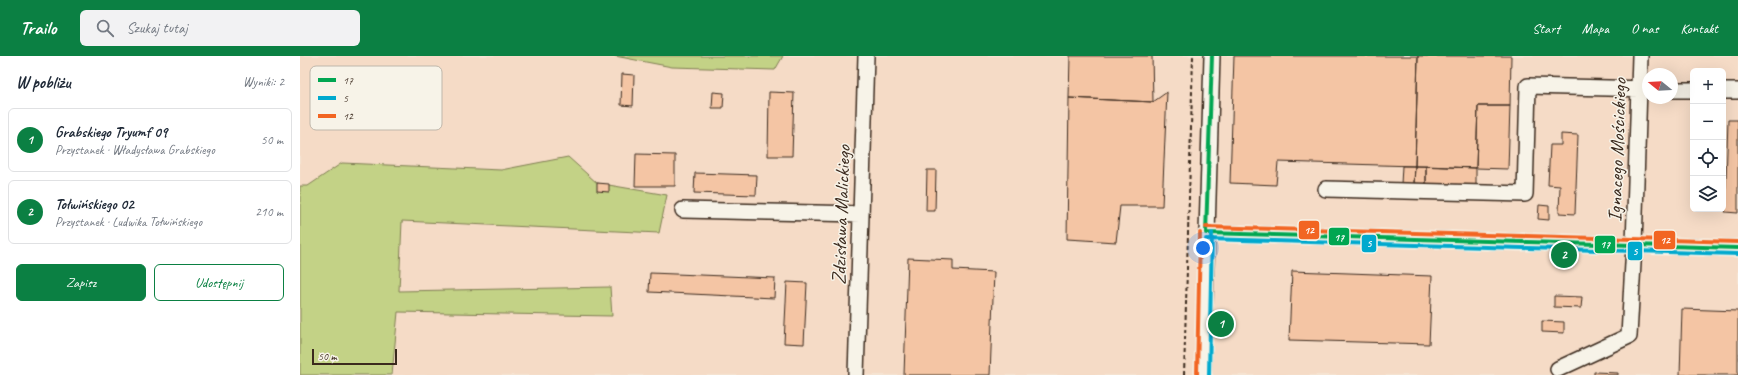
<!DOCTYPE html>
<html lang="pl">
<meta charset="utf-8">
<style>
body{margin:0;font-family:Caveat,sans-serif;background:#f2f2f3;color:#1f2937}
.controls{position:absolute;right:12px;top:12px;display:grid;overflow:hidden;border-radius:6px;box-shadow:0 4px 16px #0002}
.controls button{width:36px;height:36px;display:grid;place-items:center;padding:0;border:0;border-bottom:1px solid #e0e1e3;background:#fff;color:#1f2937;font:20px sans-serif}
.compass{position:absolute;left:1342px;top:12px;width:36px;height:36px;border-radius:50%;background:#fff;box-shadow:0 4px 16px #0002;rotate:288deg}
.scale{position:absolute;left:12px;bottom:10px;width:85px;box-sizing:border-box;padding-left:4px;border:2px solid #3b2a1e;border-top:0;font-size:11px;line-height:14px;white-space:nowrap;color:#3b2a1e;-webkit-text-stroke:3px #f7f3e8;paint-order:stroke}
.you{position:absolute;left:903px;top:192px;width:14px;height:14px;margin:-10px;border:3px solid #fff;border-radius:50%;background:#1a73e8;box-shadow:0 0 0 6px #1a73e833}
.badge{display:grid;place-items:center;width:26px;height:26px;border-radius:50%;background:#0b8043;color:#fff;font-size:13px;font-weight:700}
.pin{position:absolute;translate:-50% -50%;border:2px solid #fff;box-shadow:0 1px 4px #0006}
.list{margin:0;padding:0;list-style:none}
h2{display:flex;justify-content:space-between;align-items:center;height:52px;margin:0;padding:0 16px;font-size:17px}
h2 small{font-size:13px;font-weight:400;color:#747a83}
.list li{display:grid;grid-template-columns:26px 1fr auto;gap:12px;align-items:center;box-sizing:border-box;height:64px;margin:0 8px 8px;padding:0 8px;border:1px solid #e0e1e3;border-radius:6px}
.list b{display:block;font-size:15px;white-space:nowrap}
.list p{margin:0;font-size:13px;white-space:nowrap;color:#747a83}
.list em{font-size:13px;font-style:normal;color:#747a83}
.actions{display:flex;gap:8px;padding:12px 16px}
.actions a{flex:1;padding:9px 0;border:1px solid #0b8043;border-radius:6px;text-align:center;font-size:14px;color:#0b8043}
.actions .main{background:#0b8043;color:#fff}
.icon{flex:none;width:22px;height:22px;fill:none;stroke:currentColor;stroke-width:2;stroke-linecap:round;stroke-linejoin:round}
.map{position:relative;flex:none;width:1438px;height:319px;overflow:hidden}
header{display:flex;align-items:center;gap:24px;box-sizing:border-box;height:56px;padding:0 20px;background:#0b8043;color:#fff}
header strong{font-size:19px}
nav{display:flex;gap:22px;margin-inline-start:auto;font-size:14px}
.search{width:280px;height:36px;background:#f2f2f3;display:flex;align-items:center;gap:10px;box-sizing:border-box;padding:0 14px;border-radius:6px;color:#747a83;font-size:15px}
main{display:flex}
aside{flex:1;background:#fff}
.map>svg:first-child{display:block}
</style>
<header>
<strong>Trailo</strong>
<div class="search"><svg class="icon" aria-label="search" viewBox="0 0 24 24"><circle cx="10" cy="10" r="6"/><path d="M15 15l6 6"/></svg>Szukaj tutaj</div>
<nav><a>Start</a><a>Mapa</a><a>O nas</a><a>Kontakt</a></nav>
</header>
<main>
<aside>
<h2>W pobliżu<small>Wyniki: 2</small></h2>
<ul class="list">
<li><span class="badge">1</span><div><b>Grabskiego Tryumf 09</b><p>Przystanek · Władysława Grabskiego</p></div><em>50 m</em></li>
<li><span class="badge">2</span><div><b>Tołwińskiego 02</b><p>Przystanek · Ludwika Tołwińskiego</p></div><em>210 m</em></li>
</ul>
<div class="actions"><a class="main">Zapisz</a><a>Udostępnij</a></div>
</aside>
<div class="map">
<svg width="1438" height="319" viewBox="0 0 1438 319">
<rect width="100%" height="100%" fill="#f6e5d4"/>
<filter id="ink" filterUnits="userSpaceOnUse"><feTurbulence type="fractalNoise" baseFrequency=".025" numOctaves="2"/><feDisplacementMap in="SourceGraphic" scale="8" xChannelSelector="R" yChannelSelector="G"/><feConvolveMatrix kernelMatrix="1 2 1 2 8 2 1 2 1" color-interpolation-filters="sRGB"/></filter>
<g filter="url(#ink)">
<!-- built -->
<path fill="#f5dbc6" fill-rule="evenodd" d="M 0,0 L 1438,0 L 1438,319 L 0,319 ZM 1393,15 L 1423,15 L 1423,153 L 1393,153 ZM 1348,18 L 1372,18 L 1372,42 L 1348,42 Z"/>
<!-- green -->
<path fill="#c3d286" stroke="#7f7e52" d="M 315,0 L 483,0 L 475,14 L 372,11 Z
M 268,101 L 297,127 L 367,139 L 359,177 L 102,165 L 99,235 L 310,231 L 312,260 L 98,256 L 92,319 L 0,319 L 0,130 L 8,130 L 42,107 L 201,114 Z"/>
<!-- building -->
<path fill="#f4c5a4" stroke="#3b2a1e" d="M 770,0 L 852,0 L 853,46 L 769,42 Z
M 934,0 L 1118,0 L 1115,110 L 978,106 L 976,129 L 930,127 Z
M 1118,0 L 1211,0 L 1210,50 L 1178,50 L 1176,112 L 1115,110 Z
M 322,18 L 334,19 L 333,50 L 321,49 Z
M 413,36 L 424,37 L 423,52 L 412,52 Z
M 469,36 L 494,37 L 492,100 L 468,100 Z
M 867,36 L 862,150 L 820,150 L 816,186 L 767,183 L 769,42 L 853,46 Z
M 1178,50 L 1210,50 L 1208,113 L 1176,112 Z
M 1428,64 L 1438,64 L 1438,157 L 1425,156 Z
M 1261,78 L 1278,79 L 1275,158 L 1259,157 L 1260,130 L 1248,129 L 1250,89 L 1261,89 Z
M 336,98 L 375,99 L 375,130 L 335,130 Z
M 1102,110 L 1115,110 L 1114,128 L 1101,128 Z
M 1115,110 L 1126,110 L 1126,128 L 1114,127 Z
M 1126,110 L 1176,112 L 1176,129 L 1126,128 Z
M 627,114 L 636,114 L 635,155 L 626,155 Z
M 395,117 L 457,119 L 456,139 L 394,137 Z
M 297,127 L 309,128 L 309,136 L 297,135 Z
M 1239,149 L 1249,150 L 1249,164 L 1238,163 Z
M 608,202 L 653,204 L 653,214 L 694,216 L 690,319 L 604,319 Z
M 992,215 L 1132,220 L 1129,288 L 989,284 Z
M 350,217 L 475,222 L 474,242 L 349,236 Z
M 487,226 L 507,227 L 504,288 L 484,287 Z
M 1254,240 L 1282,241 L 1281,252 L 1254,251 Z
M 1382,253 L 1438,255 L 1438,319 L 1380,319 Z
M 1242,265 L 1264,266 L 1264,277 L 1242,276 Z
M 1294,316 L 1318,317 L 1318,319 L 1294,319 Z"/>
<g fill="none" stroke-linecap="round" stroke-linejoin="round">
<defs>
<path id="minor" d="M 1372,34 L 1393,34
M 1423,35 L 1438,35
M 1026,133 L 1225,138 L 1228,30 L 1348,33
M 383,154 L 561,158
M 906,177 L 1438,192
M 1258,313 L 1329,280 L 1334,189 L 1340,0
M 556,319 L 566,0
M 903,319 L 912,0"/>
</defs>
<!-- minor casing -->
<use href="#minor" stroke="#3b2a1e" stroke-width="18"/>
<!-- path -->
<path stroke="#3b2a1e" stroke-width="2" stroke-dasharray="4 3" stroke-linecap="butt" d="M 884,319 L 893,0"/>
<!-- minor -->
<use href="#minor" stroke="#f7f3e8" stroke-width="15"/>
<defs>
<path id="bus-1" d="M 906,177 L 1438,192
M 906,177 L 912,0"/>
<path id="bus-2" d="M 906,183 L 1438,198
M 909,319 L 912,177"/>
<path id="bus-3" d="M 906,171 L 1438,186
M 897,319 L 900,177"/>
</defs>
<!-- bus-1 casing -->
<use href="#bus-1" stroke="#f7f3e8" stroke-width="7"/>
<!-- bus-2 casing -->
<use href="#bus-2" stroke="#f7f3e8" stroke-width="7"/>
<!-- bus-3 casing -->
<use href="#bus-3" stroke="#f7f3e8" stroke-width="7"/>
<!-- bus-1 -->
<use href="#bus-1" stroke="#00a651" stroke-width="4"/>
<!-- bus-2 -->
<use href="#bus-2" stroke="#00a9ce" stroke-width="4"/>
<!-- bus-3 -->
<use href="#bus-3" stroke="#f26522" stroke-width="4"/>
</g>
</g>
<g text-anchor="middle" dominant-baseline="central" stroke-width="3" stroke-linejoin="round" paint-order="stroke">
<!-- street labels -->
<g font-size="20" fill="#3b2a1e" stroke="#f7f3e8">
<text transform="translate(1317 94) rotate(-88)">Ignacego Mościckiego</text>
<text transform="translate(541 159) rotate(-88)">Zdzisława Malickiego</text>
</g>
</g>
<!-- legend -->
<rect x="10" y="10" width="132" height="64" rx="6" fill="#f7f3e8" stroke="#bfb7ab" stroke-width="1"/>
<rect x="18" y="22" width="18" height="4" fill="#00a651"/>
<rect x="18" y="40" width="18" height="4" fill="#00a9ce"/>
<rect x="18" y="58" width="18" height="4" fill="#f26522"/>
<g font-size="11" fill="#3b2a1e">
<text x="43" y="28">17</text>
<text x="43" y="46">5</text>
<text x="43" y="64">12</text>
</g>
<g stroke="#f7f3e8" stroke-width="1.5">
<rect x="998" y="164" width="22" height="20" rx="4" fill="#f26522"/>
<rect x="1028" y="171" width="22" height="19" rx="4" fill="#00a651"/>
<rect x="1353" y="174" width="23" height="20" rx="4" fill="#f26522"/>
<rect x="1061" y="178" width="16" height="19" rx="4" fill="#00a9ce"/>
<rect x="1294" y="179" width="22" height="19" rx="4" fill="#00a651"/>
<rect x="1327" y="185" width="16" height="20" rx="4" fill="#00a9ce"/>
</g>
<g font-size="11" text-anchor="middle" font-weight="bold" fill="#fff">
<text x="1009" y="178">12</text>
<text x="1039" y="185">17</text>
<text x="1365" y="188">12</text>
<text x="1069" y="191">5</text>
<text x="1305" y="192">17</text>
<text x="1335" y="199">5</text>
</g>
</svg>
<div class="controls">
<button>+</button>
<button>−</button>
<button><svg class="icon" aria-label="locate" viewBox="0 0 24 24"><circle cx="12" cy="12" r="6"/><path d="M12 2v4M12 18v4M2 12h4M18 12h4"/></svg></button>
<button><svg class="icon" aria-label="layers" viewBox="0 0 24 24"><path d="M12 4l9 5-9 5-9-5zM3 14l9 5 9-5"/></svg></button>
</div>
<svg class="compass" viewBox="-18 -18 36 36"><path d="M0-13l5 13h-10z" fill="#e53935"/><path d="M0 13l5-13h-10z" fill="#747a83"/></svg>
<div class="scale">50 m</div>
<div class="you"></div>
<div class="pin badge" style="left:921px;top:268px">1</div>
<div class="pin badge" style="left:1264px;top:199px">2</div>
</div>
</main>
